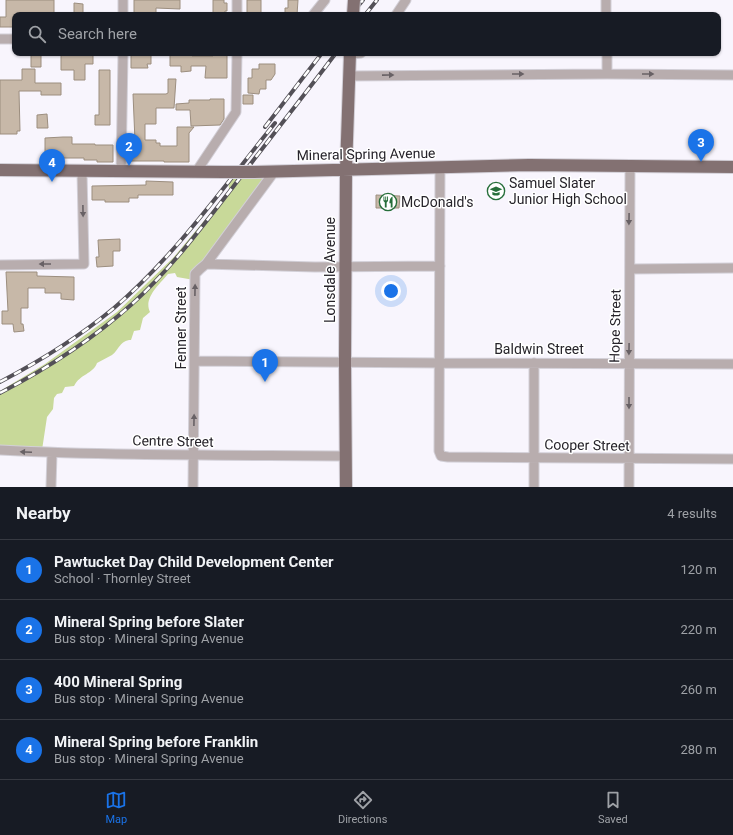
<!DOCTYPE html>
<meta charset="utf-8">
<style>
body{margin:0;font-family:Roboto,sans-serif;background:#242831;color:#f1f3f6}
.you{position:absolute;left:391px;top:291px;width:14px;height:14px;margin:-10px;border:3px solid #fff;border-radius:50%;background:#1a73e8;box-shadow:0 0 0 6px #1a73e833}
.badge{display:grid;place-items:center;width:26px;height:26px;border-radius:50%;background:#1a73e8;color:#fff;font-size:13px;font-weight:700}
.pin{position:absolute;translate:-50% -33px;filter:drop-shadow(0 1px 2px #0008)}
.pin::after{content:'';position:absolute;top:21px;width:14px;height:12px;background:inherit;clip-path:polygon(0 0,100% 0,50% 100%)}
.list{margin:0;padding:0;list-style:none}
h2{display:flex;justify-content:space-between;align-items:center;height:52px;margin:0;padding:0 16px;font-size:17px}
h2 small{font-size:13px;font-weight:400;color:#9ea1a6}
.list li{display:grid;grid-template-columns:26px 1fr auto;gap:12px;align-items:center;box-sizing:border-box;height:60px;padding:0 16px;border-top:1px solid #363941}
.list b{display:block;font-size:15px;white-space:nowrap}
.list p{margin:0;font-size:13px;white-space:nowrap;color:#9ea1a6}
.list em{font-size:13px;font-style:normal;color:#9ea1a6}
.icon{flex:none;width:22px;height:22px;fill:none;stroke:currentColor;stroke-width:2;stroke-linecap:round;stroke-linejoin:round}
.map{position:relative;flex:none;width:733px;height:487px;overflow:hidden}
.search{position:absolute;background:#171b24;box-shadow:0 1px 3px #0004;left:12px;right:12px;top:12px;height:44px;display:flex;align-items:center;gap:10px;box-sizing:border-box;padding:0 14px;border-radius:8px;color:#9ea1a6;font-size:15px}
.sheet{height:292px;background:#171b24}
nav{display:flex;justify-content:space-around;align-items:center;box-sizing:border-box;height:56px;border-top:1px solid #363941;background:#171b24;font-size:11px;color:#9ea1a6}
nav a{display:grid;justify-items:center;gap:2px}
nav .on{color:#1a73e8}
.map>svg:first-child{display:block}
</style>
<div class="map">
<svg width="733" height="487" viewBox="0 0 733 487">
<rect width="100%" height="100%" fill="#f8f5fd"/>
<!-- green -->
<path fill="#c8d999" d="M 228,171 L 273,171 L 194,280 L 177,277 L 175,273 L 168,274 C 160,284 143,298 150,312 L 143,318 L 140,330 L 134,331 L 131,340 C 120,340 119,350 112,355 C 107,358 102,360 97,363 C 93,374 80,374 74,386 L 65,387 L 62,393 L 57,394 L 54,398 L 53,409 L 47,417 L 42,450 L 0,449 L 0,391 L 45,364 L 117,312 L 173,258 L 229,191 Z"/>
<!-- building -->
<path fill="#c7b8a8" stroke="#9c8e7f" d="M 6,0 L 54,0 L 54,15 L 14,15 L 14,27 L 0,27 L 0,17 L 6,17 Z
M 134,0 L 180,0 L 180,9 L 156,8 L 156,15 L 134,15 Z
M 213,0 L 224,0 L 224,3 L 227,3 L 227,11 L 225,11 L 225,15 L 213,15 Z
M 247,0 L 261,0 L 261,13 L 247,13 Z
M 288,0 L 298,0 L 297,15 L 285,15 L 285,8 L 288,8 Z
M 74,3 L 83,4 L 83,15 L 74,15 Z
M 31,53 L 41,53 L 41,67 L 31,67 Z
M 61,53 L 93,53 L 93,64 L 85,64 L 85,80 L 74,80 L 74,70 L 61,70 Z
M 131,53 L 151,53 L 151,64 L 147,64 L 148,68 L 131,68 Z
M 170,53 L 192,53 L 192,56 L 213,56 L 213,53 L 227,53 L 227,78 L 205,78 L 206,66 L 191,66 L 191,71 L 181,72 L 181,66 L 170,66 Z
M 259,64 L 275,64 L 275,74 L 271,80 L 266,80 L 266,89 L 260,89 L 259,94 L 248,93 L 248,78 L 252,78 L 252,69 L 259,69 Z
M 22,69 L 35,69 L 35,83 L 61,83 L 61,95 L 41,95 L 41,91 L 19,91 L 20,131 L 17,131 L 17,134 L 0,134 L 0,80 L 22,80 Z
M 99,70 L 110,70 L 110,125 L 95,125 L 95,115 L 99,115 Z
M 168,79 L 176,79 L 174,108 L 156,108 L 156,124 L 145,124 L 145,140 L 156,140 L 156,143 L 160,143 L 160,146 L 177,146 L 177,127 L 194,127 L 189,133 L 189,162 L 164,162 L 164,161 L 129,161 L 129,143 L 134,143 L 134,141 L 135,141 L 133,94 L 166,94 L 168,93 Z
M 243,95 L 253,95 L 253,104 L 243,104 Z
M 210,99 L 224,99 L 224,119 L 220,125 L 191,126 L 190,110 L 176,110 L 176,104 L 189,103 L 189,100 L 210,100 Z
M 47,114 L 48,128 L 37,128 L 37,115 Z
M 63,137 L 72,137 L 72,144 L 95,144 L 95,145 L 113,145 L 113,162 L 97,162 L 97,160 L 84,160 L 84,158 L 45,158 L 45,138 Z
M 146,181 L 173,182 L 173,195 L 138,195 L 138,198 L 129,198 L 129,202 L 105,202 L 105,200 L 92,200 L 92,186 L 146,185 Z
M 376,195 L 400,196 L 399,208 L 376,208 Z
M 120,239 L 120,251 L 113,251 L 113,266 L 97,267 L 96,257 L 99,257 L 98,240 Z
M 6,272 L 37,272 L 37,276 L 74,277 L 74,300 L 61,299 L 61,293 L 45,293 L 45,288 L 28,288 L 28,308 L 21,308 L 21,324 L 23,324 L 24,331 L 14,332 L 13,324 L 2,324 L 2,311 L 8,311 Z"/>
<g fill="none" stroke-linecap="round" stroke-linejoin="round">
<defs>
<path id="street" d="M 237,0 L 237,15
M 606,0 L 606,15
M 123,15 L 123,0
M 313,15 L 325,0
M 396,15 L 406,0
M 0,39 L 15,39
M 607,53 L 607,74
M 350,54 L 361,53
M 349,76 L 607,74 L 733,75
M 440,168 L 439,451 L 441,456 L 448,457 L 733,459
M 121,172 L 123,53
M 196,172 L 236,112 L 237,53
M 206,264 L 315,267 L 440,266
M 0,265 L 84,264 L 82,172
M 630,269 L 733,268
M 195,361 L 440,363 L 733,364
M 0,450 C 115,456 230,455 346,456
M 51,487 L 52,453
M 193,487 L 195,274 L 200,269 L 206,264 L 274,172
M 534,487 L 534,363
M 629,487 L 630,166"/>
<path id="primary" d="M 0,170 L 223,172
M 253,172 L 529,165 L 733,167
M 346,487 L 345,362 L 346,169 L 350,53"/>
</defs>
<!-- street casing -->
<use href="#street" stroke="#d2cfd7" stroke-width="11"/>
<!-- primary casing -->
<use href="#primary" stroke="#d2cfd7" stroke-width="14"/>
<!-- street -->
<use href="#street" stroke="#b8adae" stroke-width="9"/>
<!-- primary -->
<use href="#primary" stroke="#837172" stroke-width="12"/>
<defs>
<path id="rail" d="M 351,15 L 363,0
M 365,15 L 377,0
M 265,127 L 322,53
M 0,382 C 40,361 79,337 114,308 C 176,255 224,186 275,123
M 0,393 C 48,368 93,339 132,304 C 171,269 201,228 233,187 C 267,142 302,98 336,53"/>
</defs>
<!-- rail casing -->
<use href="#rail" stroke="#535057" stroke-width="4"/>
<!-- rail -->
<use href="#rail" stroke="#fff" stroke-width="2.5" stroke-dasharray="8" stroke-linecap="butt"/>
<defs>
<path id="primary-bridge" d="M 353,15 L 354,0
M 223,172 L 253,172"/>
</defs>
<!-- primary-bridge casing -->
<use href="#primary-bridge" stroke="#d2cfd7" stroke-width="14" stroke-linecap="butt"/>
<!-- primary-bridge -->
<use href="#primary-bridge" stroke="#837172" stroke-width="12"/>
</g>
<!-- one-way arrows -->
<defs><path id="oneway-solid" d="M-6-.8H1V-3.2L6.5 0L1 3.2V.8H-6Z"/></defs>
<g fill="#686165">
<use href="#oneway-solid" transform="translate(518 74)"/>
<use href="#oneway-solid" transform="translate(648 74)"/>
<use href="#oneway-solid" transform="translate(388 75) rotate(-1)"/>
<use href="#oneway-solid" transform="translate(83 211) rotate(89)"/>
<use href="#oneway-solid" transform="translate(629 219) rotate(91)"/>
<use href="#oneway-solid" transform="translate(45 264) rotate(180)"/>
<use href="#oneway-solid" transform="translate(195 290) rotate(-89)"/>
<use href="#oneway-solid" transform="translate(629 349) rotate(91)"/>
<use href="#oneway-solid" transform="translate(629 403) rotate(90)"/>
<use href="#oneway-solid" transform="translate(194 420) rotate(-89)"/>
<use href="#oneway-solid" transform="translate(26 452) rotate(-177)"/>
</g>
<!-- icons -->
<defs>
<symbol id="school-ring" viewBox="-11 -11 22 22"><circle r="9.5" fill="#fff" stroke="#266e3a" stroke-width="1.5"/><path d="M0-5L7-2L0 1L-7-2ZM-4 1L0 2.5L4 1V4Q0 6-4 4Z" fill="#266e3a"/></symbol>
<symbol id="restaurant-ring" viewBox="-11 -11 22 22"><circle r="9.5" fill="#fff" stroke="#266e3a" stroke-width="1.5"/><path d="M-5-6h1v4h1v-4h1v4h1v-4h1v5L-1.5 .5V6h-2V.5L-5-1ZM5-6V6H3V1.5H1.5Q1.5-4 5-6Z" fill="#266e3a"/></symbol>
</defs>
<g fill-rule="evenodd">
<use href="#school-ring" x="486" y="181" width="20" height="20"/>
<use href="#restaurant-ring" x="378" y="192" width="20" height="20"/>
</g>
<g text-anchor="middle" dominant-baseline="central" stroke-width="3" stroke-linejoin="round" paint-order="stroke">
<!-- street labels -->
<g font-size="14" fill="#26232a" stroke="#fff">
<text transform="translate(366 154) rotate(-1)">Mineral Spring Avenue</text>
<text transform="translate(330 270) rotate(-90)">Lonsdale Avenue</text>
<text transform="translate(615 326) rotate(-89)">Hope Street</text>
<text transform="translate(181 328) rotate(-90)">Fenner Street</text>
<text x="539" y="349">Baldwin Street</text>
<text transform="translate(173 441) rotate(1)">Centre Street</text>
<text transform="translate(587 445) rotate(1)">Cooper Street</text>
</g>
<!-- poi labels -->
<g font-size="14" fill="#26232a" stroke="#fff" text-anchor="start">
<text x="509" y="183">Samuel Slater<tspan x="509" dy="16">Junior High School</tspan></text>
<text x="401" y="202">McDonald's</text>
</g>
</g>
</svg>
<div class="you"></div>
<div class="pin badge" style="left:265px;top:382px">1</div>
<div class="pin badge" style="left:129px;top:166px">2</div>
<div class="pin badge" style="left:701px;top:162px">3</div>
<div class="pin badge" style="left:52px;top:182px">4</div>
<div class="search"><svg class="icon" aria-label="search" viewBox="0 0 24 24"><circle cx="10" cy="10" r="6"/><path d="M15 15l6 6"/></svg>Search here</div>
</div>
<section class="sheet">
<h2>Nearby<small>4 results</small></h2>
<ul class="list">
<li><span class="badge">1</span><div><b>Pawtucket Day Child Development Center</b><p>School · Thornley Street</p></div><em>120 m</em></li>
<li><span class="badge">2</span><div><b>Mineral Spring before Slater</b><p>Bus stop · Mineral Spring Avenue</p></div><em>220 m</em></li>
<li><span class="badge">3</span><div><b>400 Mineral Spring</b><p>Bus stop · Mineral Spring Avenue</p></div><em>260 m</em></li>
<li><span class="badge">4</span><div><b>Mineral Spring before Franklin</b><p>Bus stop · Mineral Spring Avenue</p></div><em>280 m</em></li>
</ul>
</section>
<nav>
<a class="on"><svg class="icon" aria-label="map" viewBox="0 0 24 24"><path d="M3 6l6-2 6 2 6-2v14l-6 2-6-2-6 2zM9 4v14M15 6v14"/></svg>Map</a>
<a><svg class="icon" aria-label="directions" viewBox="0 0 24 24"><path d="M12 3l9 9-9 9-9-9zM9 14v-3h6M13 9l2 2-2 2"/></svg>Directions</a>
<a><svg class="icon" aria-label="saved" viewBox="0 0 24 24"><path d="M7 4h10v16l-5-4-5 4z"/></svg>Saved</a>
</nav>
